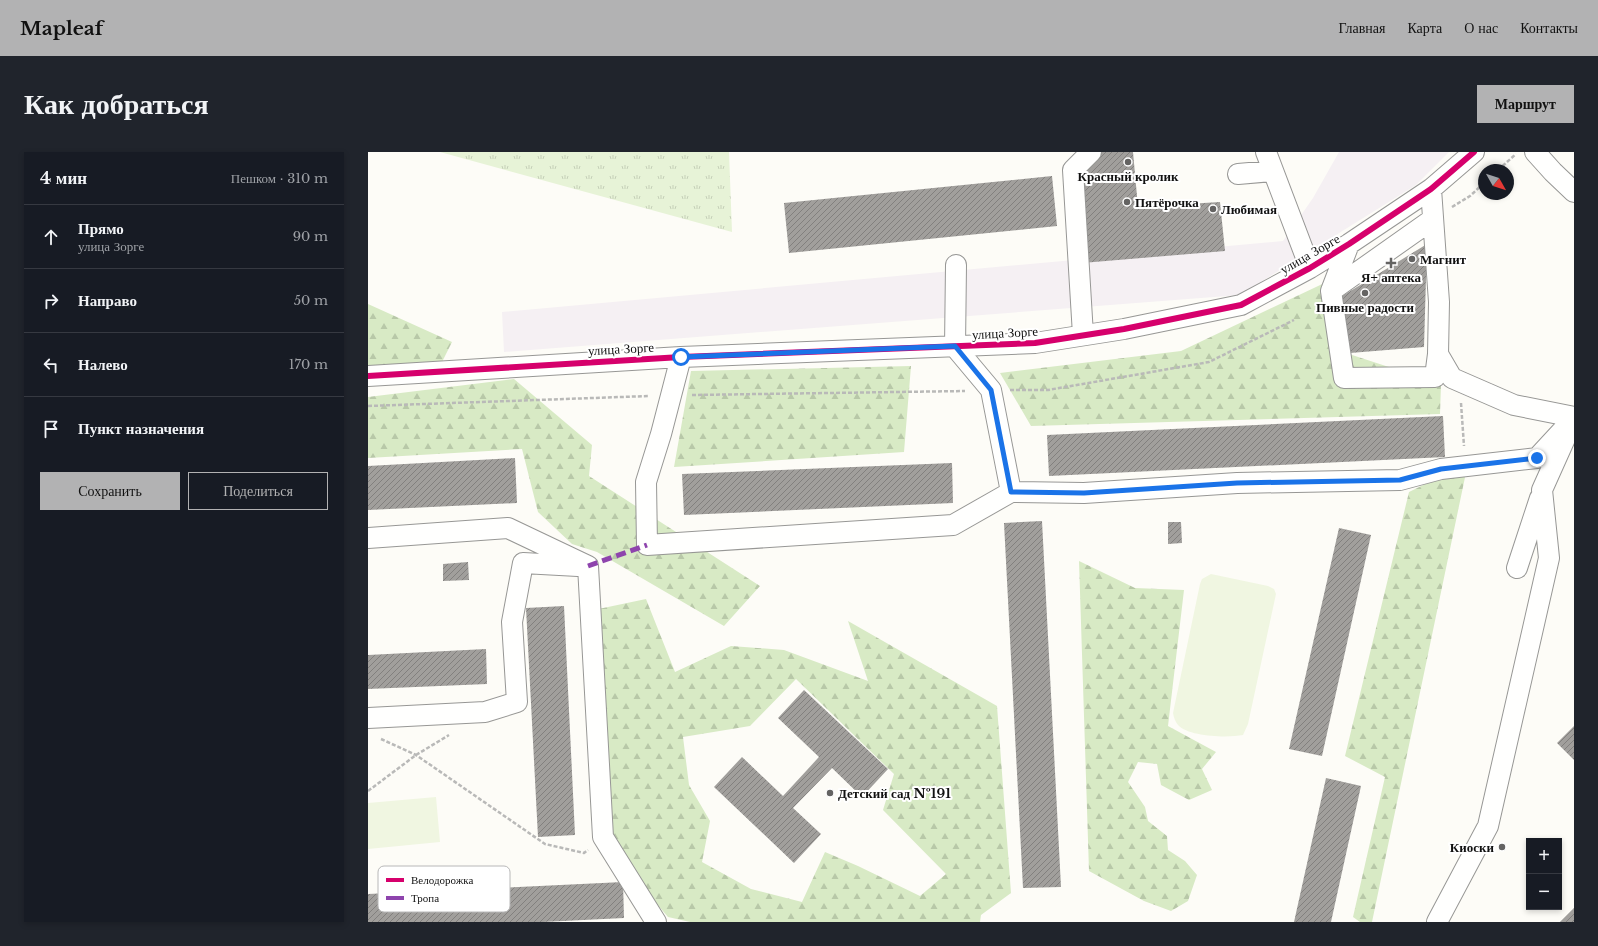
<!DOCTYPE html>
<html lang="ru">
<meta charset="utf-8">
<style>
body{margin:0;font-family:"Libre Baskerville",serif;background:#20242c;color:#f1f3f6}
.controls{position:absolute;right:12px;bottom:12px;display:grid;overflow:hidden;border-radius:0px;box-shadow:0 2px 6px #0003}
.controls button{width:36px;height:36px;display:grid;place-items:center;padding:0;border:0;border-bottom:1px solid #363941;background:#171b24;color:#f1f3f6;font:20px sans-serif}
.compass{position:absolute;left:1110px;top:12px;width:36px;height:36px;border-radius:50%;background:#171b24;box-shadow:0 2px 6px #0003;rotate:129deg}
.stop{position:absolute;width:12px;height:12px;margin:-9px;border:3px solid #1a73e8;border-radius:50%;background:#fff}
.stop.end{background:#1a73e8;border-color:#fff;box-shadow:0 1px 4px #0008}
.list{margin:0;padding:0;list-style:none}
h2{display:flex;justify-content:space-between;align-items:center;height:52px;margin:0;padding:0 16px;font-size:17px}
h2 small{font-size:13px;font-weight:400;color:#9ea1a6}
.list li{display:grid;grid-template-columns:26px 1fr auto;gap:12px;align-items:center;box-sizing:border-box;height:64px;padding:0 16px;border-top:1px solid #363941}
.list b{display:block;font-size:15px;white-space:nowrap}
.list p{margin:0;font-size:13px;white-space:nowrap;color:#9ea1a6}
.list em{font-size:13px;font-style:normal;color:#9ea1a6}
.actions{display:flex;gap:8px;padding:12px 16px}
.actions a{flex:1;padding:9px 0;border:1px solid #b2b2b3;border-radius:0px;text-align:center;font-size:14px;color:#b2b2b3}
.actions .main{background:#b2b2b3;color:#111}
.icon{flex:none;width:22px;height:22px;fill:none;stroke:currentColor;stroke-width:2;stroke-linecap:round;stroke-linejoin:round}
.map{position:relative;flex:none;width:1206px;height:770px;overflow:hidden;border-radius:0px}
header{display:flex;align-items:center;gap:24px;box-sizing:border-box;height:56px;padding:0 20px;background:#b2b2b3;color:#111}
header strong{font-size:19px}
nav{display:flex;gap:22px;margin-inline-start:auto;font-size:14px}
.intro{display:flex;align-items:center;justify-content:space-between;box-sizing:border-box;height:96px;padding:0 24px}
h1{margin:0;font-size:28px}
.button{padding:10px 18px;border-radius:0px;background:#b2b2b3;color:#111;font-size:14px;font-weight:700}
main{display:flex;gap:24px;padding:0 24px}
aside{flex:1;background:#171b24;border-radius:0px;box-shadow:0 2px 6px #0003}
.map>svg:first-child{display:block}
</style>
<header>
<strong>Mapleaf</strong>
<nav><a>Главная</a><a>Карта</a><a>О нас</a><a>Контакты</a></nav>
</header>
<div class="intro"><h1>Как добраться</h1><a class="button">Маршрут</a></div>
<main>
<aside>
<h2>4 мин<small>Пешком · 310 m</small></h2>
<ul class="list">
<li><svg class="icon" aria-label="ahead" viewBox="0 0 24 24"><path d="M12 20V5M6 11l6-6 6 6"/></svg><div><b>Прямо</b><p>улица Зорге</p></div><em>90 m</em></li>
<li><svg class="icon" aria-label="right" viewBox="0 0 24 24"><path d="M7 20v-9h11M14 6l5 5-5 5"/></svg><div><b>Направо</b></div><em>50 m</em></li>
<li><svg class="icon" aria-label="left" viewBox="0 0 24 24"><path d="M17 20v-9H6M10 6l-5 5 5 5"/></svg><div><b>Налево</b></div><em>170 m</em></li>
<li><svg class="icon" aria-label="arrive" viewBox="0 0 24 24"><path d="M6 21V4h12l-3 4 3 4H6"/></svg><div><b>Пункт назначения</b></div></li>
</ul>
<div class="actions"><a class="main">Сохранить</a><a>Поделиться</a></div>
</aside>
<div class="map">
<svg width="1206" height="770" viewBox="0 0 1206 770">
<defs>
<pattern id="forest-firs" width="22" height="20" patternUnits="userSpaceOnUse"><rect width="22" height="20" fill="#d8eac5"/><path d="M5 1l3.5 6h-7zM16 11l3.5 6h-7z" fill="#b8c8a8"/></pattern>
<pattern id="park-tufts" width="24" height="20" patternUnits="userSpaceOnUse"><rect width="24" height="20" fill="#e7f3d7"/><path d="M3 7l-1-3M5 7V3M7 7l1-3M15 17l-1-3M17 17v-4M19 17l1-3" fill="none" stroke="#c5cfb8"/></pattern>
<pattern id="building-hatch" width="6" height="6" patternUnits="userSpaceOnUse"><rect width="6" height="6" fill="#a19f9c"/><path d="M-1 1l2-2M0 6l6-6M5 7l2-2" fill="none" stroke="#82807e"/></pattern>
</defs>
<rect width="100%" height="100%" fill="#fdfcf7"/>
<!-- industrial -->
<path fill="#f5f0f3" d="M 971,0 L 1081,0 L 1048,33 L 872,143 L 136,200 L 134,160 L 915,89 L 945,46 Z"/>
<!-- forest -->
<path fill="url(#forest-firs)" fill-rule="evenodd" d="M 967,126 L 981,202 L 1073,232 L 1072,262 L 663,274 L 632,221 L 813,199 Z
M 0,152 L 84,190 L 67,224 L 0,220 Z
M 543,214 L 536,300 L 306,315 L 323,219 Z
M 146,227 L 224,293 L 221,324 L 392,434 L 356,474 L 229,400 L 204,392 L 170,360 L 154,297 L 0,306 L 0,245 Z
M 1100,311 L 1004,770 L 992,770 L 985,765 L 1017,625 L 977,604 L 1041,340 Z
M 711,409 L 767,436 L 816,438 L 800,574 L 848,600 L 834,617 L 844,638 L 821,648 L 793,633 L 789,612 L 770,610 L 760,630 L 777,655 L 780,669 L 799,684 L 800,698 L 817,709 L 829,723 L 820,749 L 803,759 L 776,749 L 721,719 Z
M 278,447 L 307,520 L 363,494 L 416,498 L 500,529 L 480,469 L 629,554 L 643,741 L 613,763 L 612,770 L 322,770 L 300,765 L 265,724 L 223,668 L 221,459 ZM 428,527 L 526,622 L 515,658 L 578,722 L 552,744 L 490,714 L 457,700 L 434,750 L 383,737 L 334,710 L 342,669 L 321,633 L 315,585 L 382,574 Z"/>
<!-- park -->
<path fill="url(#park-tufts)" d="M 72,0 L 361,0 L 364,80 Z"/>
<!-- pitch -->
<path fill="#f0f6e1" d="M 843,422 L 900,434 L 906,437 L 908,442 L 880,572 L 875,583 C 860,586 821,585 810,573 C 807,569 806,566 805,561 L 832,432 L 834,427 Z
M 68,645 L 72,690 L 0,697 L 0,651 Z"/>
<!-- building -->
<path fill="url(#building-hatch)" d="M 732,0 L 765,0 L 770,55 L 852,50 L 857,99 L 714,111 L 707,32 Z
M 684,24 L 689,74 L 421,101 L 416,51 Z
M 1059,92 L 1056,195 L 982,201 L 971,146 Z
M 1075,264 L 1077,305 L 681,324 L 679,283 Z
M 147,306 L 149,351 L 0,358 L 0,314 Z
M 584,311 L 585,351 L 316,363 L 314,322 Z
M 674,369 L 693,735 L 655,736 L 636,371 Z
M 800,370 L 813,370 L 814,391 L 800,392 Z
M 971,376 L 1003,383 L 954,604 L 921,597 Z
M 100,410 L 101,428 L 75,429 L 75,412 Z
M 196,454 L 207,683 L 170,685 L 158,456 Z
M 118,497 L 119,532 L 0,537 L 0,503 Z
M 436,538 L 520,617 L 494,645 L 464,616 L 425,656 L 453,682 L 426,711 L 346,635 L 374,605 L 415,644 L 451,605 L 410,566 Z
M 1206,574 L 1206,608 L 1189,591 Z
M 958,626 L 993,634 L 963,770 L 926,770 Z
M 255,730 L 256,766 L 175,770 L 0,770 L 0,742 Z
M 1206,756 L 1206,770 L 1192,770 Z"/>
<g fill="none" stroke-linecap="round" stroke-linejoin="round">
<defs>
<path id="minor" d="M 898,0 L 942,116
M 1167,0 L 1185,20 L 1206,40
M 870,22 L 905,19
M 1063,37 L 1071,150 L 1070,202 L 1084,226 L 1146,253 L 1206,265
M 981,92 L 963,139 L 976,226 L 1067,225 L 1070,202
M 588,113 L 587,195 L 623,238 L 643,340 L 716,341 L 869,331 L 1032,328 L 1073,317 L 1169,306 L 1206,266
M 963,139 L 1065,67
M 715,183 L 705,18 L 723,0
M 313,205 L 293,282 L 278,330 L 279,393 L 585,373 L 643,340
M 0,224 L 313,205 L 667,191 L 756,177 L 873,153 L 942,116 L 981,92 L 1063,37 L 1106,0
M 0,386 L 140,376 L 220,414 L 235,685 L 288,770
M 1149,416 L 1172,346
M 0,566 L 117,560 L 149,550 L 144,470 L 155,411 L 210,414
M 1069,770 L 1120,674 L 1181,406 L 1174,338 L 1200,280"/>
</defs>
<!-- minor casing -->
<use href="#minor" stroke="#979795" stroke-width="22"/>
<!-- path -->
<path stroke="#b9b9b8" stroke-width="2.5" stroke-dasharray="4 2" stroke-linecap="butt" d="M 1130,18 L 1148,2
M 1084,55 L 1102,44 L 1116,31
M 642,238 L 680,238 L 841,210 L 926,168
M 324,243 L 597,239
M 1093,251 L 1096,294
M 0,254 L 281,244
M 13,587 L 48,603 L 177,692 L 216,701 L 220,698
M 0,639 L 48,603 L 81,583"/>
<!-- minor -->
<use href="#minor" stroke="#fffffe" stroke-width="20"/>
<!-- quiet -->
<path stroke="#8e44ad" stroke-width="5" stroke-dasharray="10 5" stroke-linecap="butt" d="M 220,414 L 279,393"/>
<defs>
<path id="cycleway" d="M 0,224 L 313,205 L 667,191 L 756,177 L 873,153 L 942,116 L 981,92 L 1063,37 L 1106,0"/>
</defs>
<!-- cycleway casing -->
<use href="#cycleway" stroke="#fff" stroke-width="8"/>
<!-- cycleway -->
<use href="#cycleway" stroke="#d6006c" stroke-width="6"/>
</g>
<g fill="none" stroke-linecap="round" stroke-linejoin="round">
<!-- route -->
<path stroke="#1a73e8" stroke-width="5" d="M 313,205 L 587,194 L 623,238 L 643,340 L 716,341 L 869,331 L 1032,328 L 1073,317 L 1169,306"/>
</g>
<!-- markers -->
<g fill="#646362" stroke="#fff" stroke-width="1.5">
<circle cx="760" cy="10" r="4"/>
<circle cx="759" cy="50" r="4"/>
<circle cx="845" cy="57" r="4"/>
<circle cx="1044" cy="107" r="4"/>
<path d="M1021 105h4v4h4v4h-4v4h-4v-4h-4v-4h4z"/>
<circle cx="997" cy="141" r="4"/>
<circle cx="462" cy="641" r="4"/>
<circle cx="1134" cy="695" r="4"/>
</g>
<g text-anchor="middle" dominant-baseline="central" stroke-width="4" stroke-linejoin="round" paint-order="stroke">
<!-- poi labels -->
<g font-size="13" font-weight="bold" fill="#111" stroke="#fff" text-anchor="start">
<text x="760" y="24" text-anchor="middle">Красный кролик</text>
<text x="767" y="50">Пятёрочка</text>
<text x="853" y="57">Любимая</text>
<text x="1052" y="107">Магнит</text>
<text x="1023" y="125" text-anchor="middle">Я+ аптека</text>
<text x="997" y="155" text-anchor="middle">Пивные радости</text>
<text x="470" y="641">Детский сад №191</text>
<text x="1126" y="695" text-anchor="end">Киоски</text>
</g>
<!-- street labels -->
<g font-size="13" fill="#111" stroke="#fff">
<text transform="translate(942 102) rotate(-30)">улица Зорге</text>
<text transform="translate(637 181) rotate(-3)">улица Зорге</text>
<text transform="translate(253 197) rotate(-3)">улица Зорге</text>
</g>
</g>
<!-- legend -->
<rect x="10" y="714" width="132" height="46" rx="6" fill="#fff" stroke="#b8b8b8" stroke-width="1"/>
<rect x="18" y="726" width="18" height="4" fill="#d6006c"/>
<rect x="18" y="744" width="18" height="4" fill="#8e44ad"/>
<g font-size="11" fill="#111">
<text x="43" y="732">Велодорожка</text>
<text x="43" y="750">Тропа</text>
</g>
</svg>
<div class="controls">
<button>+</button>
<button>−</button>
</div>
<svg class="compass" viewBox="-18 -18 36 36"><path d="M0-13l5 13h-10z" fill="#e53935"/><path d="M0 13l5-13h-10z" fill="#9ea1a6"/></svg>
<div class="stop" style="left:313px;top:205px"></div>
<div class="stop end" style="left:1169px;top:306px"></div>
</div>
</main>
